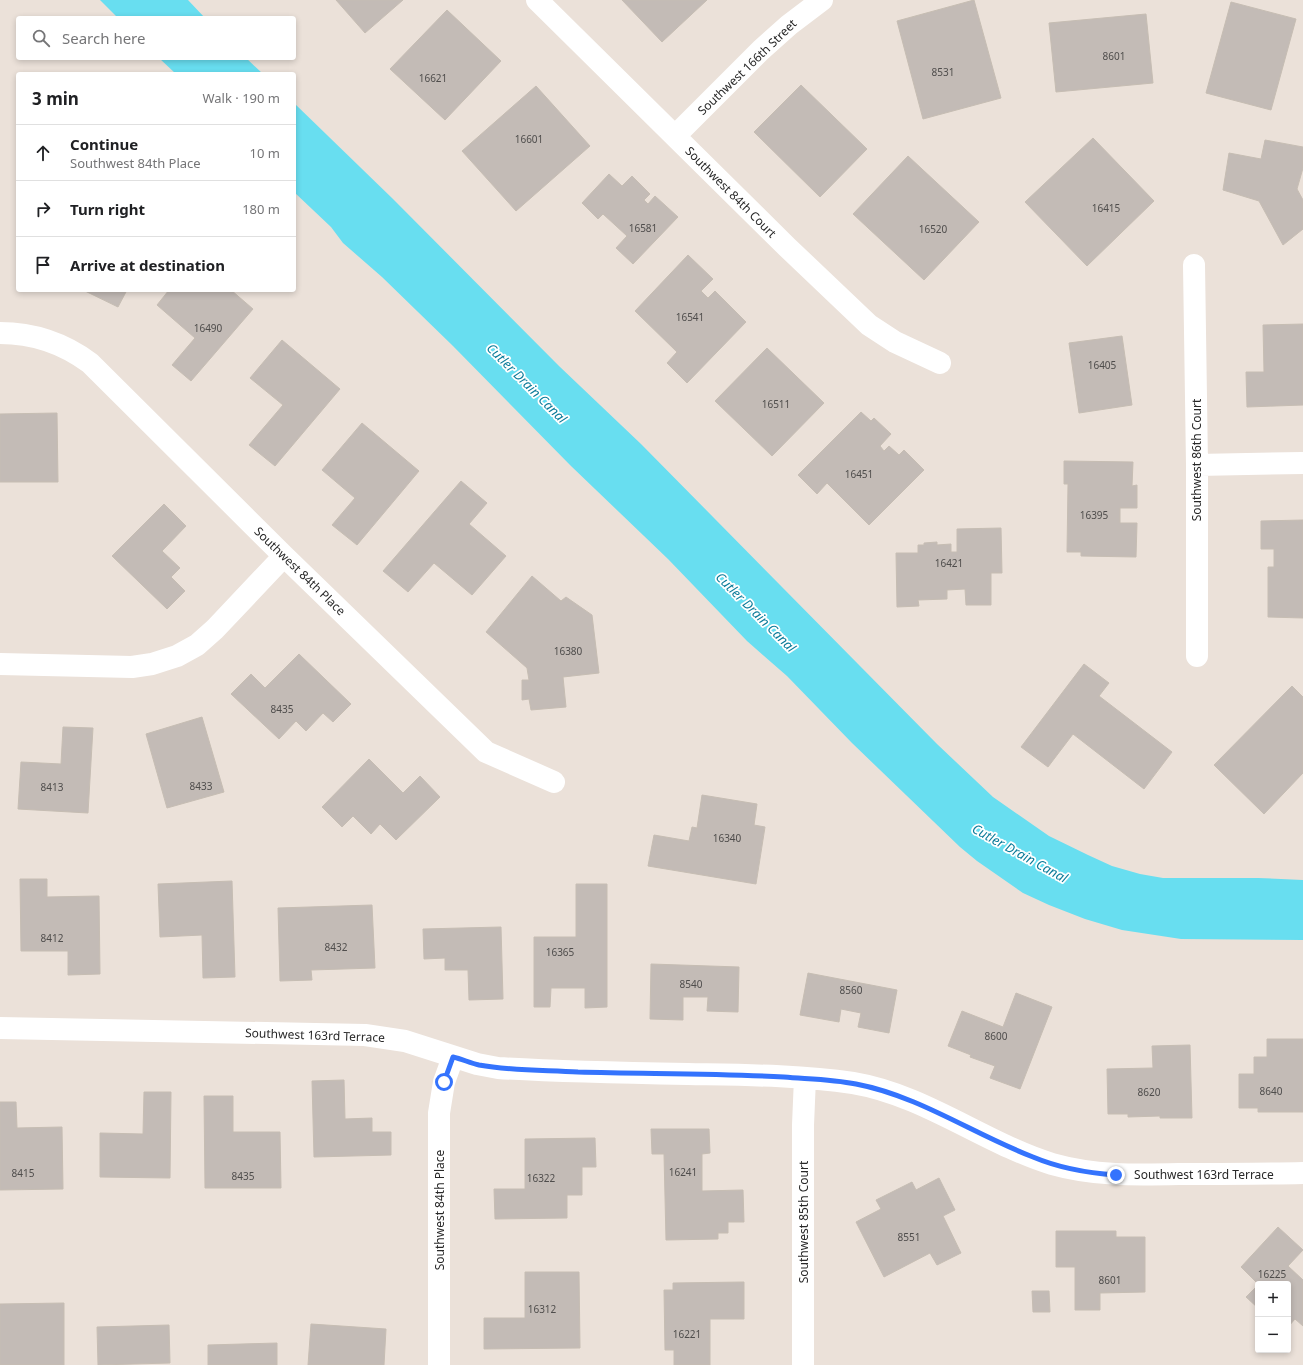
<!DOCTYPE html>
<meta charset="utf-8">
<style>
body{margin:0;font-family:"Noto Sans",sans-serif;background:#f6f6f6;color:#202124}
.controls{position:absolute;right:12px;bottom:12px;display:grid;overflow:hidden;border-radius:4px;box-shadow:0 2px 6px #0003}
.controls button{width:36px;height:36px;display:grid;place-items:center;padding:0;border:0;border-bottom:1px solid #e0e0e0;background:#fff;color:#202124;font:20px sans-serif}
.stop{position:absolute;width:12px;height:12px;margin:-9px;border:3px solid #3473fd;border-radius:50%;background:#fff}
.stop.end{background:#3473fd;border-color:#fff;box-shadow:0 1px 4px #0008}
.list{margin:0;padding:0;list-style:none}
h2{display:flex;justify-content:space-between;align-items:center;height:52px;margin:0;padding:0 16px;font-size:17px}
h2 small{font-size:13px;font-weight:400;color:#757577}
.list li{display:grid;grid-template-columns:26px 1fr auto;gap:12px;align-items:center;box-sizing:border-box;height:56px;padding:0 16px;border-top:1px solid #e0e0e0}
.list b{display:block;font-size:15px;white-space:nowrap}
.list p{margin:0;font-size:13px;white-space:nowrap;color:#757577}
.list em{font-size:13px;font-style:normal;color:#757577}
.icon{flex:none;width:22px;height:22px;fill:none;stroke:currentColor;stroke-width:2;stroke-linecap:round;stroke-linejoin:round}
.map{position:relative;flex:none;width:1303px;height:1365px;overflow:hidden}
.search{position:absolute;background:#fff;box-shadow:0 2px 6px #0003;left:16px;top:16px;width:280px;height:44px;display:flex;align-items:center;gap:10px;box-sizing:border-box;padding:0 14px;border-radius:4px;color:#757577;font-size:15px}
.panel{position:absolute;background:#fff;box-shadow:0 2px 6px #0003;left:16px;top:72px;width:280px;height:220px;border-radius:4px}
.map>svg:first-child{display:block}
</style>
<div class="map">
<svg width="1303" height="1365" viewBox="0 0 1303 1365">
<rect width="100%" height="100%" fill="#ebe1d9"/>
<!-- water -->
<path fill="#68def0" d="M 100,0 L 188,0 L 205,18 L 118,18 Z
M 159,58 L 246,58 L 263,74 L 176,74 Z
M 294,103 L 393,199 L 559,366 L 641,444 L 937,744 L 993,797 L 1049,836 L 1088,855 L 1112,866 L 1140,874 L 1163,878 L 1258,878 L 1303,880 L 1303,940 L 1181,939 L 1122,930 L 1085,919 L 1049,905 L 1023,893 L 977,861 L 960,847 L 852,743 L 787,676 L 747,641 L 668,559 L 571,466 L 453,346 L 382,277 L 343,243 L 331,227 L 294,192 Z"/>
<!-- building -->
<path fill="#c3bbb6" stroke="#c6bdb3" d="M 336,0 L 403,0 L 365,33 Z
M 622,0 L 707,0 L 662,42 Z
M 974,0 L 1001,98 L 923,119 L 897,21 Z
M 1231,2 L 1296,19 L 1271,110 L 1206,93 Z
M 447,10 L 501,61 L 445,120 L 390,69 Z
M 1146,14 L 1153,83 L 1056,92 L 1049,23 Z
M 801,85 L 867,149 L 820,197 L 754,132 Z
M 536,86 L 590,146 L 516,211 L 462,151 Z
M 1093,138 L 1154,201 L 1087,266 L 1025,202 Z
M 1265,140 L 1303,147 L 1303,168 L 1297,189 L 1303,200 L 1303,229 L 1283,245 L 1259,201 L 1223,190 L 1229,153 L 1261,159 Z
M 908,156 L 979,222 L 924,280 L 853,214 Z
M 609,174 L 622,186 L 632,176 L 650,194 L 644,200 L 648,204 L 655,196 L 678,217 L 633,264 L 616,248 L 627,236 L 603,214 L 598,219 L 582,203 Z
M 688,255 L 713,279 L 701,291 L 708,298 L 715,291 L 746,322 L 687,383 L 667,363 L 677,352 L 635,311 Z
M 83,290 L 127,290 L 118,307 Z
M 169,290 L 231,290 L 253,309 L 191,381 L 172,365 L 195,338 L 157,305 Z
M 1303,324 L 1303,405 L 1247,407 L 1246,372 L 1264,372 L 1263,325 Z
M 1122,336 L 1132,405 L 1079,413 L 1069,343 Z
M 282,340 L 340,389 L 275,466 L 249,445 L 283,405 L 250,378 Z
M 767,348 L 824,403 L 772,456 L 715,401 Z
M 861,412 L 871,421 L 874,418 L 891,434 L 880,446 L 884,451 L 889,446 L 899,455 L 904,450 L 924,470 L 869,525 L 827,483 L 817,494 L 798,475 Z
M 57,413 L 58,482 L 0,482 L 0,414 Z
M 362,423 L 419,471 L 357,545 L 332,525 L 355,498 L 322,470 Z
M 1064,461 L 1133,462 L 1132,486 L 1137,485 L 1137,508 L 1120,508 L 1120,523 L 1137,523 L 1136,557 L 1081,556 L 1081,552 L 1067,552 L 1068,484 L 1064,484 Z
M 461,481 L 487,503 L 469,524 L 506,556 L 472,595 L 434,563 L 408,592 L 383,571 Z
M 164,504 L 186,526 L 162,551 L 180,568 L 171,577 L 185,591 L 167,609 L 112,556 Z
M 1303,520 L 1303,618 L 1268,617 L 1268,567 L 1274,567 L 1274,549 L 1261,549 L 1261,521 Z
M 1001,528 L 1002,573 L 991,573 L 991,605 L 966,605 L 965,589 L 947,590 L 947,599 L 918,600 L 919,606 L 897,607 L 896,553 L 918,553 L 918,545 L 924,545 L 924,543 L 937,542 L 937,545 L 951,544 L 951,552 L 957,552 L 957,529 Z
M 532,576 L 561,601 L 566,597 L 592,615 L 599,673 L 563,677 L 566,707 L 531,710 L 529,699 L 522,700 L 522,680 L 529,680 L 527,668 L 486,632 Z
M 299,654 L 351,704 L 333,722 L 323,713 L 306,731 L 296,721 L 279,739 L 231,694 L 251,674 L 265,688 Z
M 1084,664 L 1109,683 L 1099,696 L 1172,752 L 1144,789 L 1073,734 L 1048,767 L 1021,747 Z
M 1292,686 L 1303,697 L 1303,773 L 1264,814 L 1214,765 Z
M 202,717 L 224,792 L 167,808 L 146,734 Z
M 63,727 L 93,728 L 88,813 L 18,809 L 21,762 L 61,764 Z
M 369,759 L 403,793 L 420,776 L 440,797 L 396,840 L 380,824 L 371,834 L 353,816 L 342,827 L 322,807 Z
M 702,795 L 757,804 L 754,825 L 765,827 L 756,884 L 648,866 L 654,835 L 689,841 L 692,827 L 697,828 Z
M 20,879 L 47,879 L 47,897 L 99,896 L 100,974 L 68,975 L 68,951 L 21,951 Z
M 232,881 L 235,977 L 203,978 L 202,935 L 160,937 L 158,884 Z
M 576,884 L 607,884 L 607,1007 L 585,1008 L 585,988 L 551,988 L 550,1007 L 534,1007 L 534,937 L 576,937 Z
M 372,905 L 375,968 L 311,970 L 312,980 L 280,981 L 278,908 Z
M 501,927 L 503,999 L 469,1000 L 468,970 L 445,970 L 445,958 L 424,959 L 423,929 Z
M 651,964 L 739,967 L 738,1012 L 707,1011 L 708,997 L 683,997 L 683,1020 L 650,1019 Z
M 808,973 L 897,990 L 889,1033 L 858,1027 L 861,1013 L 841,1009 L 839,1022 L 800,1015 Z
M 1016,993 L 1052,1007 L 1020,1089 L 990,1078 L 995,1066 L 970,1057 L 971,1055 L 948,1046 L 962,1011 L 1003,1027 Z
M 1267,1039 L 1303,1039 L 1303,1112 L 1258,1112 L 1258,1108 L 1239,1108 L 1239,1074 L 1254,1074 L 1254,1057 L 1267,1057 Z
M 1190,1045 L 1192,1118 L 1160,1118 L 1160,1116 L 1128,1117 L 1128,1114 L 1108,1114 L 1107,1069 L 1153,1068 L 1152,1046 Z
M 344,1080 L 345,1119 L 372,1118 L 372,1132 L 391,1132 L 391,1155 L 314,1157 L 312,1081 Z
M 144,1092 L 171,1092 L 170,1178 L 100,1177 L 100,1133 L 143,1134 Z
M 204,1096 L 233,1096 L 233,1132 L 280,1132 L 281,1188 L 205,1188 Z
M 0,1102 L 16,1102 L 17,1128 L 62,1127 L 63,1189 L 0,1190 Z
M 651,1129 L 709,1129 L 710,1153 L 702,1154 L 702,1191 L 743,1190 L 744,1222 L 728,1222 L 728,1233 L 718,1233 L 718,1239 L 666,1240 L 664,1154 L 652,1154 Z
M 595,1138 L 596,1167 L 582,1167 L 582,1195 L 567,1195 L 567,1218 L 495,1219 L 494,1189 L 525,1189 L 525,1139 Z
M 939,1178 L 955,1210 L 943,1216 L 961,1253 L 937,1265 L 930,1253 L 884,1277 L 856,1222 L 881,1209 L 876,1200 L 912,1182 L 916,1190 Z
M 1278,1227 L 1303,1250 L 1288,1266 L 1303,1280 L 1303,1326 L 1295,1319 L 1288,1327 L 1288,1284 L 1258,1284 L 1241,1267 Z
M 1056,1231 L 1116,1231 L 1116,1237 L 1145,1237 L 1145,1292 L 1100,1293 L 1100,1310 L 1075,1310 L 1075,1267 L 1056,1267 Z
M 525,1272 L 579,1272 L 580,1348 L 484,1349 L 484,1318 L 525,1318 Z
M 744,1282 L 744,1319 L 710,1319 L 710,1365 L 674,1365 L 674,1350 L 665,1350 L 664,1290 L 673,1290 L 673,1283 Z
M 1258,1285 L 1258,1308 L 1246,1297 Z
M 1032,1291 L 1049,1291 L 1050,1312 L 1033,1312 Z
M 64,1303 L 64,1365 L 0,1365 L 0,1304 Z
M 311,1324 L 386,1329 L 384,1365 L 308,1365 Z
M 169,1325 L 170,1363 L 98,1365 L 97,1327 Z
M 277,1343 L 277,1365 L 208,1365 L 208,1345 Z"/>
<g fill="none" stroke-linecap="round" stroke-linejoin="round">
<!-- street -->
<path stroke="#fff" stroke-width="22" d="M 537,0 L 787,247 L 869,325 L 895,342 L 940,363
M 675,136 L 761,50 L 789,25 L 822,0
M 1194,265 L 1197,465 L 1197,656
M 0,333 C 34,333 63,343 90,363 L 284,556 L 486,752 L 554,782
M 1197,465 L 1303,463
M 0,664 L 132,667 L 152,664 L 177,656 L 197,645 L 215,629 L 284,556
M 0,1028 L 365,1035 L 405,1041 L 477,1064 L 498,1068 C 562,1072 625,1073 688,1074 C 743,1075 799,1075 853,1083 C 925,1095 984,1143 1052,1164 C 1094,1176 1136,1175 1179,1174 C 1220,1174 1262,1174 1303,1173
M 439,1365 L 439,1113 L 444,1082 L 453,1057
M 803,1365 L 803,1125 L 805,1078"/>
</g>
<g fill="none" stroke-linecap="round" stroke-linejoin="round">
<!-- route -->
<path stroke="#3473fd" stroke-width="5" d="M 444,1082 L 453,1057 C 462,1059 470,1063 479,1065 C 512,1071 545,1070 578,1072 C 647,1074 715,1073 784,1077 C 808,1079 832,1079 856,1084 C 919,1096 973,1134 1033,1157 C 1059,1168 1087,1173 1116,1175"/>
</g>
<g text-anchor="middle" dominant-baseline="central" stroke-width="3.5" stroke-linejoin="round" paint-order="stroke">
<!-- number labels -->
<g font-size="10" fill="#4f4d4c">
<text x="1114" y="56">8601</text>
<text x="943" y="72">8531</text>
<text x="433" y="78">16621</text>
<text x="529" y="139">16601</text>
<text x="1106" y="208">16415</text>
<text x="643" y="228">16581</text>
<text x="933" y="229">16520</text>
<text x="690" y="317">16541</text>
<text x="208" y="328">16490</text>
<text x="1102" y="365">16405</text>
<text x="776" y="404">16511</text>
<text x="859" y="474">16451</text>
<text x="1094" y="515">16395</text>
<text x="949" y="563">16421</text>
<text x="568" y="651">16380</text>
<text x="282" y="709">8435</text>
<text x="201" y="786">8433</text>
<text x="52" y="787">8413</text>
<text x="727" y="838">16340</text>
<text x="52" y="938">8412</text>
<text x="336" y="947">8432</text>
<text x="560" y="952">16365</text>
<text x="691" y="984">8540</text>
<text x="851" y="990">8560</text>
<text x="996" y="1036">8600</text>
<text x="1271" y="1091">8640</text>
<text x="1149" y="1092">8620</text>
<text x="683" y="1172">16241</text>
<text x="23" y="1173">8415</text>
<text x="243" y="1176">8435</text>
<text x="541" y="1178">16322</text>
<text x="909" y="1237">8551</text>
<text x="1272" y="1274">16225</text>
<text x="1110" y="1280">8601</text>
<text x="542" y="1309">16312</text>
<text x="687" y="1334">16221</text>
</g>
<!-- street labels -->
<g font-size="12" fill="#282828" stroke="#fff">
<text transform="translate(747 67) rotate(-44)">Southwest 166th Street</text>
<text transform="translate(731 192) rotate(45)">Southwest 84th Court</text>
<text transform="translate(1196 460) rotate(-90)">Southwest 86th Court</text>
<text transform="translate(300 571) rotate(44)">Southwest 84th Place</text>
<text transform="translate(315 1035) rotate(2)">Southwest 163rd Terrace</text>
<text x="1204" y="1174">Southwest 163rd Terrace</text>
<text transform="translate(439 1210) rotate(-90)">Southwest 84th Place</text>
<text transform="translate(803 1222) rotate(-90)">Southwest 85th Court</text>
</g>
<!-- water labels -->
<g font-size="13" font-style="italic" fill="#0b7b99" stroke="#fff">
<text transform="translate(527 383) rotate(45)">Cutler Drain Canal</text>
<text transform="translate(756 612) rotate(45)">Cutler Drain Canal</text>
<text transform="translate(1020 853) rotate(29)">Cutler Drain Canal</text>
</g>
</g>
</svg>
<div class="controls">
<button>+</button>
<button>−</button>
</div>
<div class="stop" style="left:444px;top:1082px"></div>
<div class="stop end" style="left:1116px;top:1175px"></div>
<div class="search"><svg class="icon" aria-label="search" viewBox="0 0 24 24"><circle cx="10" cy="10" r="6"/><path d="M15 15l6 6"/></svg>Search here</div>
<section class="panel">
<h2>3 min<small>Walk · 190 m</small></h2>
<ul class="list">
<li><svg class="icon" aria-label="ahead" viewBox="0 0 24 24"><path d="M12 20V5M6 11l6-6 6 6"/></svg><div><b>Continue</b><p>Southwest 84th Place</p></div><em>10 m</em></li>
<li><svg class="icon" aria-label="right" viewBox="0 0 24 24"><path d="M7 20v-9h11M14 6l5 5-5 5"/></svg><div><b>Turn right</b></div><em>180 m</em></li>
<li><svg class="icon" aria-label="arrive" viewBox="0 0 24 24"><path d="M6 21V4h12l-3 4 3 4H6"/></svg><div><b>Arrive at destination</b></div></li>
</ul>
</section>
</div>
